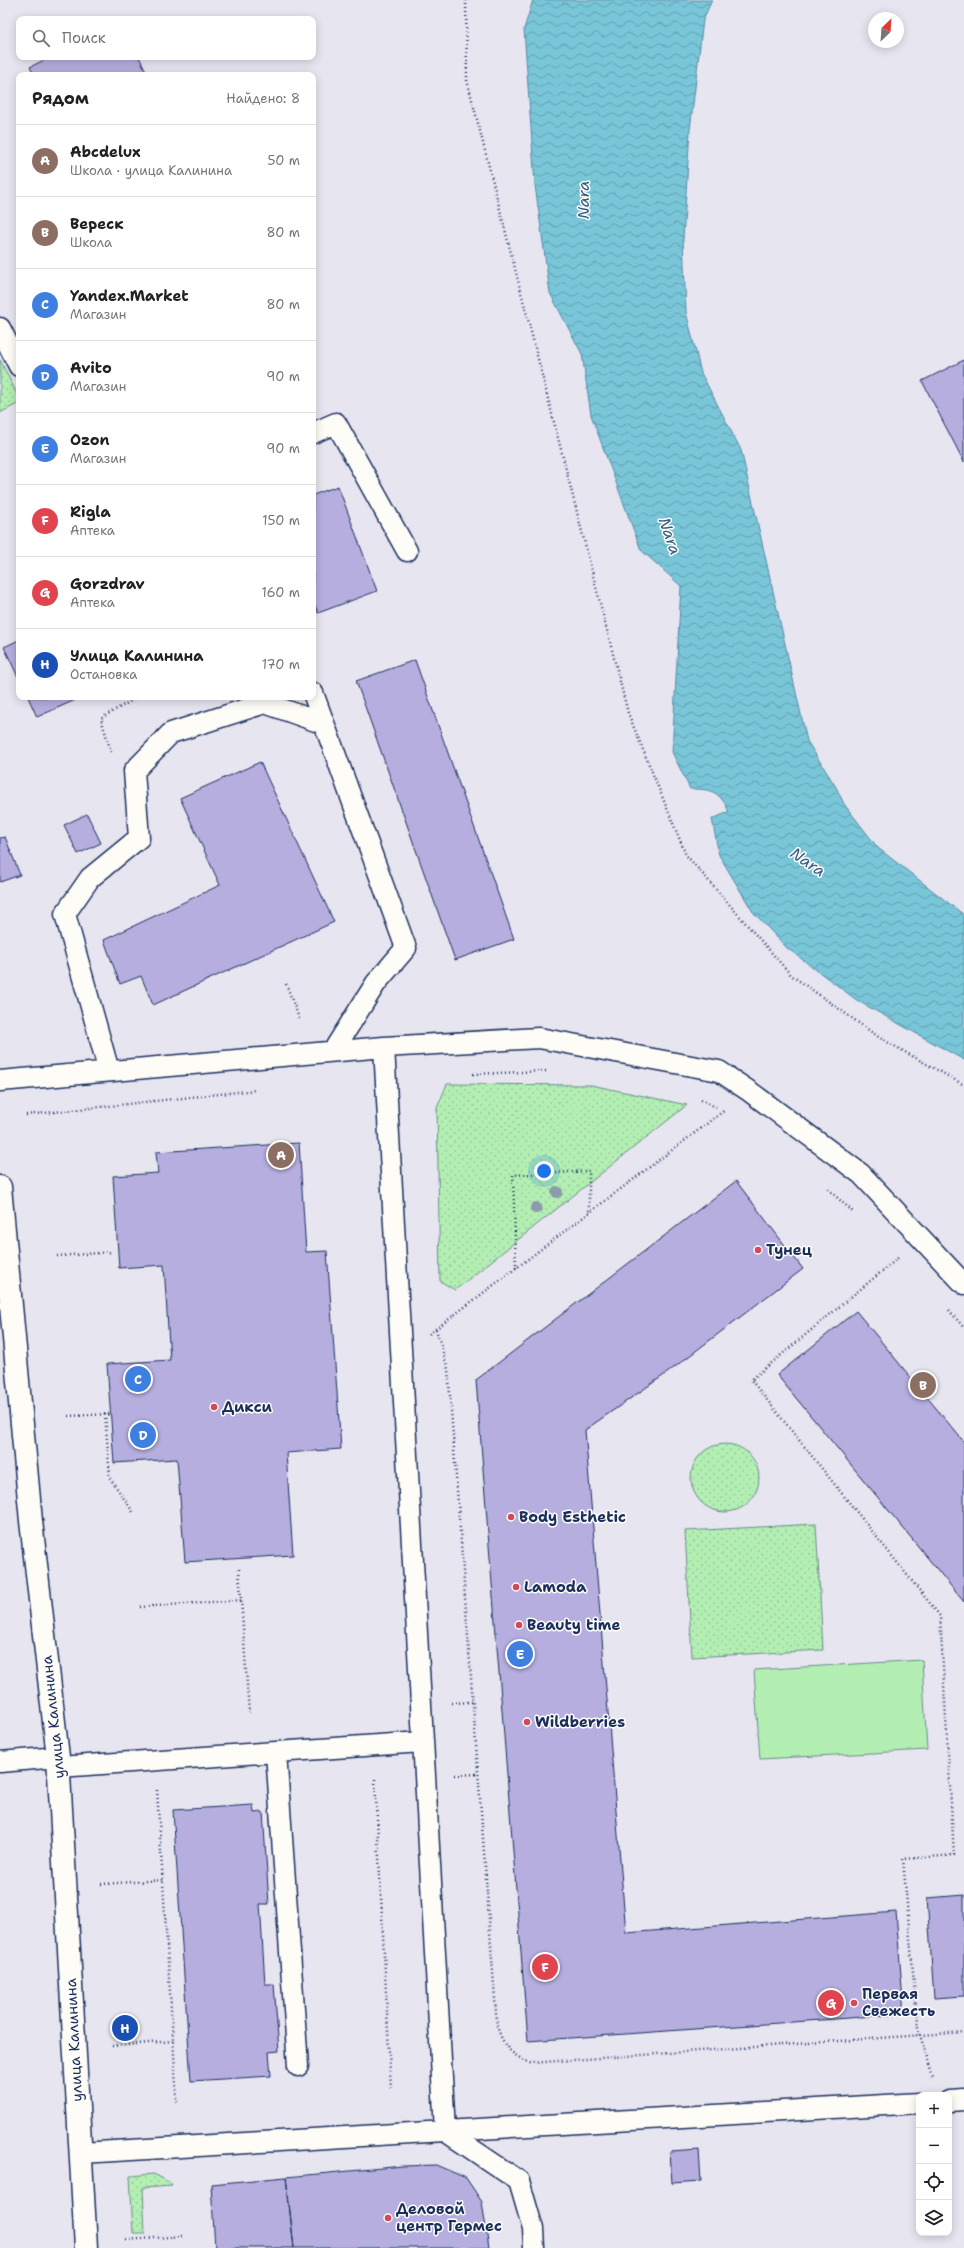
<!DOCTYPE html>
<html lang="ru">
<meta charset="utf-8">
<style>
body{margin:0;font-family:"Shantell Sans",sans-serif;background:#f2f2f2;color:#202124}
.controls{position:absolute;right:12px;bottom:12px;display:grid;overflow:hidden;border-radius:8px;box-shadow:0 2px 10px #0003}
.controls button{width:36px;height:36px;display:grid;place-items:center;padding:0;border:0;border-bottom:1px solid #e0e0e0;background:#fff;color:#202124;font:20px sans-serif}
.compass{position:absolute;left:868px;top:12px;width:36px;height:36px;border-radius:50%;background:#fff;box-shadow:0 2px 10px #0003;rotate:25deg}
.you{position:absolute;left:544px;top:1171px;width:14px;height:14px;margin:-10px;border:3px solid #fff;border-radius:50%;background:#1a73e8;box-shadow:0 0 0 6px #1a73e833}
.badge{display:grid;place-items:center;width:26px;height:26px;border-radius:50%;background:#0f766e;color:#fff;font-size:13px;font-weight:700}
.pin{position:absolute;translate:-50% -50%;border:2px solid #fff;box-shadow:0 1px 4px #0006}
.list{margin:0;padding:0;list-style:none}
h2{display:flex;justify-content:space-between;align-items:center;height:52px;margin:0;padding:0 16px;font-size:17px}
h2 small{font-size:13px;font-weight:400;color:#757577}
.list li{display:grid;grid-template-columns:26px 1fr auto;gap:12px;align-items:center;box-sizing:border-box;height:72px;padding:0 16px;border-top:1px solid #e0e0e0}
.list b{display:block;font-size:15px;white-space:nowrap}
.list p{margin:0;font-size:13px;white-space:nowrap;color:#757577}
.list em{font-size:13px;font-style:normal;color:#757577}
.icon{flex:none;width:22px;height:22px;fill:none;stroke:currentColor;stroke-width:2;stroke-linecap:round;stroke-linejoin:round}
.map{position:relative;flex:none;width:964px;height:2248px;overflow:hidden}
.search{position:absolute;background:#fff;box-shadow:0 2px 10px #0003;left:16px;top:16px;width:300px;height:44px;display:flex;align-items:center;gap:10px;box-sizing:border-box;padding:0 14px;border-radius:8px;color:#757577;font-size:15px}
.panel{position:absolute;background:#fff;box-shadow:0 2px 10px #0003;left:16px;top:72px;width:300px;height:628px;border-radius:8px}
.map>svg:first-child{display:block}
</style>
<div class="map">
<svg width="964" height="2248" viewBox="0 0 964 2248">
<defs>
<pattern id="grass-dots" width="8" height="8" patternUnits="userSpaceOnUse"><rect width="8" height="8" fill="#b3eeb3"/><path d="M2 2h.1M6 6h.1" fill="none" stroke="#99cc9c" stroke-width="1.8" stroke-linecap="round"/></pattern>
<pattern id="water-waves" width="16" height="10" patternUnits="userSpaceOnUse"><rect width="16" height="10" fill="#79c6d8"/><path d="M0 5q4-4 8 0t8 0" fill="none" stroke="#62a1b2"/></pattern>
</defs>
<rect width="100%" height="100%" fill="#e7e5f0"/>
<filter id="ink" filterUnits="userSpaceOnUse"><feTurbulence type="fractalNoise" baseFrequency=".025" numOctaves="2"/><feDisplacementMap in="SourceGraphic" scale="8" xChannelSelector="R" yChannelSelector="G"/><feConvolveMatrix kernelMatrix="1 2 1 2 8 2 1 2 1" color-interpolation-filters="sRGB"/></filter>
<g filter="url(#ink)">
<!-- grass -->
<path fill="url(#grass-dots)" stroke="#678e88" d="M 0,360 L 19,398 L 19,403 L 0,413 Z
M 447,1084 L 591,1085 L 687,1105 L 455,1290 L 440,1281 L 437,1108 Z
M691 1478a34 34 0 1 1 68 0a34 34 0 1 1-68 0Z
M 816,1524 L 823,1650 L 692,1657 L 685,1531 Z
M 154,2174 L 169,2182 L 172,2186 L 143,2188 L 145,2233 L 133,2233 L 130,2176 Z"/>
<!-- garden -->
<path fill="#b3eeb3" stroke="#678e88" d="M 922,1660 L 927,1750 L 760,1759 L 754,1670 Z"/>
<!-- water -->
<path fill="url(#water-waves)" stroke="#538aa7" d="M 533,0 L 712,0 L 703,20 L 690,130 L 683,239 L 686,312 L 701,373 L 741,450 L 807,741 L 836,787 L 844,804 L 878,848 L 964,915 L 964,1060 L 858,1001 L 787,948 L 753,912 L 719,855 L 712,819 L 729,812 C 720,791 711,789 690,789 L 672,752 L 681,586 L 641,550 L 591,415 L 582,354 L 550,293 L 535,185 L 524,29 Z"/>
<!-- building -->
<path fill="#b5aedf" stroke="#1b2f5e" d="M 50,57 L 139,57 L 148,75 L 34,75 L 30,67 Z
M 964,360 L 964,462 L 922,381 Z
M 338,486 L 377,591 L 318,613 L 313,600 L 313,495 Z
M 19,640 L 19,679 L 4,647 Z
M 415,660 L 514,939 L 455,960 L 356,681 Z
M 28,697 L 82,697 L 37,717 Z
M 260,762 L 334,922 L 153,1005 L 141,976 L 120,984 L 104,940 L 220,885 L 180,798 Z
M 87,814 L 101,843 L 78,854 L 64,825 Z
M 5,837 L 20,875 L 0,882 L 0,838 Z
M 299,1143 L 306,1252 L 327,1251 L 341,1449 L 286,1453 L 293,1555 L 185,1562 L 177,1459 L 114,1463 L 107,1364 L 170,1360 L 164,1265 L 119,1268 L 113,1176 L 158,1173 L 156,1152 Z
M 736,1181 L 803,1269 L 667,1373 L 585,1430 L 626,1933 L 896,1912 L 904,2014 L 528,2041 L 476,1380 Z
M 856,1311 L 964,1442 L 964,1602 L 777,1375 Z
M 253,1805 L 254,1813 L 263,1812 L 269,1904 L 260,1904 L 265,1984 L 274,1984 L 279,2051 L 269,2052 L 271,2076 L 191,2081 L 173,1810 Z
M 964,1895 L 964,1996 L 934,1998 L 927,1898 Z
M 699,2150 L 701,2181 L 672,2183 L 670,2152 Z
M 436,2165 L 466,2178 L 482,2202 L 489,2248 L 294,2248 L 286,2177 L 403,2166 Z
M 286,2177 L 294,2248 L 215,2248 L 211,2184 Z"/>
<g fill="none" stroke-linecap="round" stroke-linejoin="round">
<defs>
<path id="lane" d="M 0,328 L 19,366
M 313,433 L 336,423 L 407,551
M 313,693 L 406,948 L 376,983 L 333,1051
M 384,1047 L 445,2131 L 919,2103
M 109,1071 L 65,914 L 90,878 L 139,838 L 134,771 L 171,733 L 265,703 L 324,724
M 0,1081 L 384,1047 L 539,1038 L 719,1071 L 749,1091 L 861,1174 L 964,1284
M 276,1752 L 422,1742
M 0,1762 L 58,1757
M 59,1767 L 276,1752 L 298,2066
M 949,2101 L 964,2100
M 81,2153 L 445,2131 L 519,2181 L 533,2229 L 534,2248"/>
<path id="secondary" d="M 0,1187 L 31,1521 L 58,1757 L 86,2248"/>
</defs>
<!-- lane casing -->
<use href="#lane" stroke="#1b2f5e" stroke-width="23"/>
<!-- secondary casing -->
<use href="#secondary" stroke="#1b2f5e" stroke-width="25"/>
<!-- path -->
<path stroke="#1b2f5e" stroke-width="2.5" stroke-dasharray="1 3" stroke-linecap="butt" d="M 466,0 L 467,80 L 628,713 L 686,855 L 791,975 L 880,1038 L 964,1085
M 111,752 L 101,718 L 138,697
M 286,984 L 300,1021
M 473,1074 L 546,1071
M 701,1100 L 716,1107
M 26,1115 L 256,1090
M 828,1189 L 853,1212
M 57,1256 L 112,1252
M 898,1258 L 751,1380 L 940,1616 L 954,1855 L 903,1859 L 916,2006 L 920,2035 L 933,2078
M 516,1268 L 513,1175 L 589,1171 L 589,1212
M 949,1310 L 964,1328
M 436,1329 L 448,1369 L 497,2026 C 504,2047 510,2054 530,2063 L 964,2032
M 429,1334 L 725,1110
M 105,1414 L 110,1478 L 133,1512
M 68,1416 L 111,1414
M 239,1569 L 249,1713
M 140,1607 L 242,1600
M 451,1703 L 473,1702
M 455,1775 L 478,1774
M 375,1779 L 391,2090
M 157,1790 L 177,2102
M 101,1884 L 163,1880
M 112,2046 L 173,2041
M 126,2240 L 183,2236"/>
<!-- lane -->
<use href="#lane" stroke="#fdfcf7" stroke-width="20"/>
<!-- secondary -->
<use href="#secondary" stroke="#fdfcf7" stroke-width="22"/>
</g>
<!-- trees -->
<g fill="#8c9bab">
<circle cx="557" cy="1192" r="6"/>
<circle cx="536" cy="1208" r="6"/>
</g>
</g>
<!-- markers -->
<g fill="#d1495b" stroke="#fdfcf7" stroke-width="1.5">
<circle cx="758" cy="1250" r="4"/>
<circle cx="214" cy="1407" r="4"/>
<circle cx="511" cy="1517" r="4"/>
<circle cx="516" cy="1587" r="4"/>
<circle cx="519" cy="1625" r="4"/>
<circle cx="527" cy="1722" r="4"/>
<circle cx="854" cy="2003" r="4"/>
<circle cx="388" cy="2218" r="4"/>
</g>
<g text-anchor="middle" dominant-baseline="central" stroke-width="3" stroke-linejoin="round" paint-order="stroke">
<!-- poi labels -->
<g font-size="15" font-weight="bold" fill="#1b2f5e" stroke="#fdfcf7" text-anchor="start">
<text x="766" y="1250">Тунец</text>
<text x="222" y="1407">Дикси</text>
<text x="519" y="1517">Body Esthetic</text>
<text x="524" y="1587">Lamoda</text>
<text x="527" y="1625">Beauty time</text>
<text x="535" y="1722">Wildberries</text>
<text x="862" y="1994">Первая<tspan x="862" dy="17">Свежесть</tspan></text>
<text x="396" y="2209">Деловой<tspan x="396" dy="17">центр Гермес</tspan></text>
</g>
<!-- street labels -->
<g font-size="15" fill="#1b2f5e" stroke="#fdfcf7">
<text transform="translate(53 1717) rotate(-96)">улица Калинина</text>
<text transform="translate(74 2040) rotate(-93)">улица Калинина</text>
</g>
<!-- water labels -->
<g font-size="16" font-style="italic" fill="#375c83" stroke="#fdfcf7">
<text transform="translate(583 200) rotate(-90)">Nara</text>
<text transform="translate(670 536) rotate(71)">Nara</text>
<text transform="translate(808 862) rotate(34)">Nara</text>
</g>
</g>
</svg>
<div class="controls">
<button>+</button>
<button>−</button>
<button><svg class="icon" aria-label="locate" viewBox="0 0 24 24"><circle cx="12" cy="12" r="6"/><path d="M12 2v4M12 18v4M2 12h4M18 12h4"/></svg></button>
<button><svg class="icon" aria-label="layers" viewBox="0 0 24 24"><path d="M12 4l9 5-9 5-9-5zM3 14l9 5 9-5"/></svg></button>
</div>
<svg class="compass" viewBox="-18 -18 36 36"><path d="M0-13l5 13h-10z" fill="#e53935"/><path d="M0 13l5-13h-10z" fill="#757577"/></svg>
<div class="you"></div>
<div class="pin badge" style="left:281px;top:1155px;background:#8d6e63">A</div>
<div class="pin badge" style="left:923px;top:1385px;background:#8d6e63">B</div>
<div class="pin badge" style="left:138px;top:1379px;background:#3f7fe0">C</div>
<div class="pin badge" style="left:143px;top:1435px;background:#3f7fe0">D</div>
<div class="pin badge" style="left:520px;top:1654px;background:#3f7fe0">E</div>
<div class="pin badge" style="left:545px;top:1967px;background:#e0444e">F</div>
<div class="pin badge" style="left:831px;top:2003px;background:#e0444e">G</div>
<div class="pin badge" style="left:125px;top:2028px;background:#1a4fb4">H</div>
<div class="search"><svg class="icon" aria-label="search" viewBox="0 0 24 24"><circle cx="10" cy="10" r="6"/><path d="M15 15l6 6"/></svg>Поиск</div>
<section class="panel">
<h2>Рядом<small>Найдено: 8</small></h2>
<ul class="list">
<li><span class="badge" style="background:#8d6e63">A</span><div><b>Abcdelux</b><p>Школа · улица Калинина</p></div><em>50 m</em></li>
<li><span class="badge" style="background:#8d6e63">B</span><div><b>Вереcк</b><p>Школа</p></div><em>80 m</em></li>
<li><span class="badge" style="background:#3f7fe0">C</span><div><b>Yandex.Market</b><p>Магазин</p></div><em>80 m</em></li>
<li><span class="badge" style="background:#3f7fe0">D</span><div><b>Avito</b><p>Магазин</p></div><em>90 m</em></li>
<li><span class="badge" style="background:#3f7fe0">E</span><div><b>Ozon</b><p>Магазин</p></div><em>90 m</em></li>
<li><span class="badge" style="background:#e0444e">F</span><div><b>Rigla</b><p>Аптека</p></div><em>150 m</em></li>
<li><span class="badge" style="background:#e0444e">G</span><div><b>Gorzdrav</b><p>Аптека</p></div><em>160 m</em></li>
<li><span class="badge" style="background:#1a4fb4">H</span><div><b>Улица Калинина</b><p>Остановка</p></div><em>170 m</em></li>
</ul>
</section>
</div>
